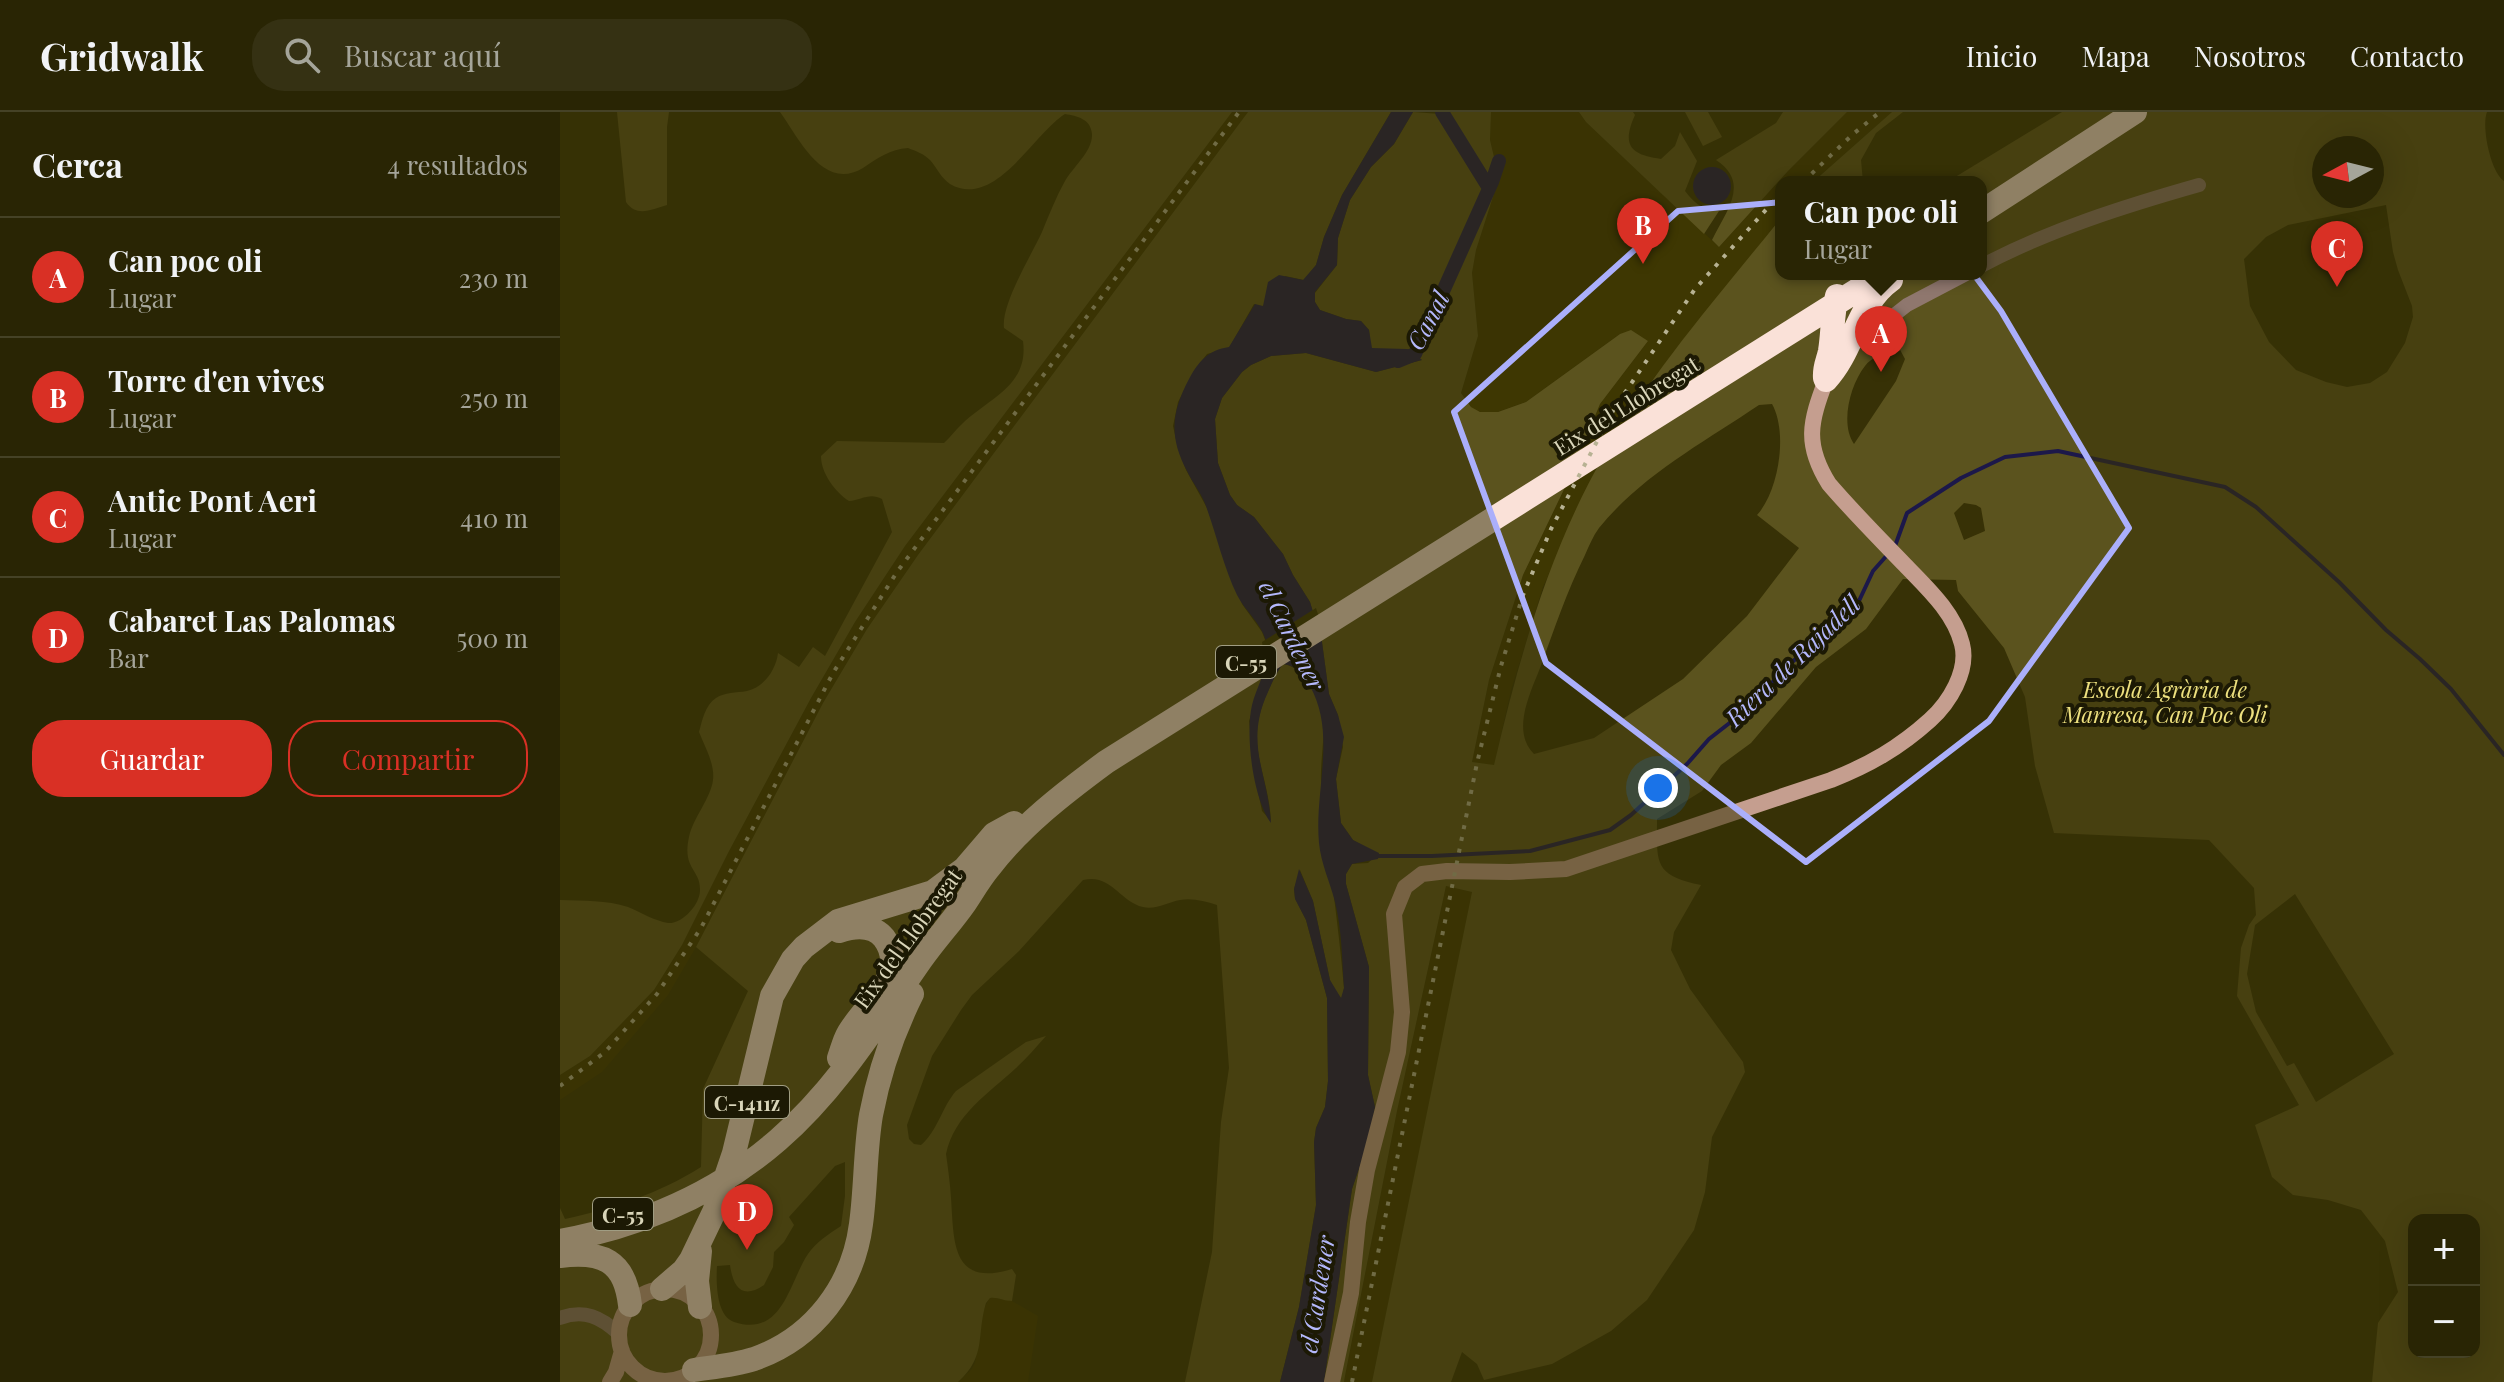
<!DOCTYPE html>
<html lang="es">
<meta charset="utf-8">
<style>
body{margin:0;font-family:"Playfair Display",serif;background:#353113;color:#f1f3f6}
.controls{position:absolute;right:24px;bottom:24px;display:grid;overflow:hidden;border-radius:16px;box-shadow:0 8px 32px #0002}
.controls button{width:72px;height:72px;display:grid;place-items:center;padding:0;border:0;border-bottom:2px solid #454226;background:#292504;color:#f1f3f6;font:40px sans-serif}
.compass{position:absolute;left:1752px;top:24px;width:72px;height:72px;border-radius:50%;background:#292504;box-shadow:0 8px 32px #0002;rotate:263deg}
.you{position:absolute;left:1098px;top:676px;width:28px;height:28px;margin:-20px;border:6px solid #fff;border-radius:50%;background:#1a73e8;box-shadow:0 0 0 12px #1a73e833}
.badge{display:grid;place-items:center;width:52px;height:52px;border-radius:50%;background:#d93025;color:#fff;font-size:26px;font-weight:700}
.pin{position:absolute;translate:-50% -66px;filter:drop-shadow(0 2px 4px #0008)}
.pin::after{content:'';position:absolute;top:42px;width:28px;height:24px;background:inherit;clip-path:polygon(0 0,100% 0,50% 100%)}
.popup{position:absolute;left:1215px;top:64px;width:212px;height:104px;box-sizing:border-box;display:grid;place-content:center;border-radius:16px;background:#292504;filter:drop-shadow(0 2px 6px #0005);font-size:26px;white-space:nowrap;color:#a5a59a}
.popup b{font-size:30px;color:#f1f3f6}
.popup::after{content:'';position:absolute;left:50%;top:100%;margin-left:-16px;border:16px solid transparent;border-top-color:#292504}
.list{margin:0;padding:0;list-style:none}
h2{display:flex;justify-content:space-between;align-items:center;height:104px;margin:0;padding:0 32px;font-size:34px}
h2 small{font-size:26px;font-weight:400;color:#a5a59a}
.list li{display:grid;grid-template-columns:52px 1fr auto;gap:24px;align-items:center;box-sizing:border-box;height:120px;padding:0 32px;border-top:2px solid #454226}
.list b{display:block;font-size:30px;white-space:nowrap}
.list p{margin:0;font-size:26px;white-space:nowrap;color:#a5a59a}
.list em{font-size:26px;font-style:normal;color:#a5a59a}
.actions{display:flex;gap:16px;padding:24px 32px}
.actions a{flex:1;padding:18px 0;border:2px solid #d93025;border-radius:32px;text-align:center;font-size:28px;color:#d93025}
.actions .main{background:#d93025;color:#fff}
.icon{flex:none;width:44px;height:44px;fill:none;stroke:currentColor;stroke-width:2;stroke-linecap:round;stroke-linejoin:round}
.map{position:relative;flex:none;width:1944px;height:1270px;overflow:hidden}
header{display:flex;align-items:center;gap:48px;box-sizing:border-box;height:112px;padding:0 40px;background:#292504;border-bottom:2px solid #454226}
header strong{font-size:38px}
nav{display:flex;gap:44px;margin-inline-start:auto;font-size:28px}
.search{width:560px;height:72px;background:#353113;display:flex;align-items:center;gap:20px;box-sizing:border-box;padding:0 28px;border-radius:32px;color:#a5a59a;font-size:30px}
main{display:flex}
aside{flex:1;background:#292504}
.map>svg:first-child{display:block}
</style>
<header>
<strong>Gridwalk</strong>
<div class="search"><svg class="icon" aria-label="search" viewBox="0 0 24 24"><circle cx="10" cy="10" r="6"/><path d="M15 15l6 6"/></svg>Buscar aquí</div>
<nav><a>Inicio</a><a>Mapa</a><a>Nosotros</a><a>Contacto</a></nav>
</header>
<main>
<aside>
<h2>Cerca<small>4 resultados</small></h2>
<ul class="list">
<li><span class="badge">A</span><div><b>Can poc oli</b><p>Lugar</p></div><em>230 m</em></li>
<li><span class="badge">B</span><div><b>Torre d'en vives</b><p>Lugar</p></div><em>250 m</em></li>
<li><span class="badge">C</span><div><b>Antic Pont Aeri</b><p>Lugar</p></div><em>410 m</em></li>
<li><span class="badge">D</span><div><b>Cabaret Las Palomas</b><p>Bar</p></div><em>500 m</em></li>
</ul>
<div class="actions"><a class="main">Guardar</a><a>Compartir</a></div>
</aside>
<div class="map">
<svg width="1944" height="1270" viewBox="0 0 1944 1270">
<rect width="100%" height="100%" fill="#373106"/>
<!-- built -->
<path fill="#3e3702" d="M 672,0 L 688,0 L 358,443 L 307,517 L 263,591 L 136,835 L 108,883 L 42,960 L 0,988 L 0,963 L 30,944 L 94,878 L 122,833 L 168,741 L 251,586 L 295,510 L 345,434 Z
M 931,0 L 1019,0 L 1026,10 L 1159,135 L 1228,59 L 1287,0 L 1332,0 L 1253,70 L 1221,70 L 1221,106 L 1090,271 L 1042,346 L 983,475 L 951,578 L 934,654 L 912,650 L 929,568 L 963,463 L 1009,367 L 1040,292 L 1088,229 L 1060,222 L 966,290 L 938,300 L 926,301 L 915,299 L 911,295 L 901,281 L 918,224 L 912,161 L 916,138 L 939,66 L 930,28 Z
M 886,774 L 912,780 L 872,982 L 812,1270 L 784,1270 L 837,999 Z
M 430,1185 L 452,1189 L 478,1204 L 468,1270 L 398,1270 L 411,1258 L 415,1251 L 423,1199 Z"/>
<!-- green -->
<path fill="#5b531e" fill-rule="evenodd" d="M 57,0 L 109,0 L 107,15 L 107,93 C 92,97 77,106 66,90 Z
M 220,0 L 672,0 L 345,434 L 295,510 L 251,586 L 168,741 L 122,833 L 94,878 L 30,944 L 0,963 L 0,788 C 22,789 47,788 68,795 C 80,800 95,809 108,811 C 123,812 141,791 140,777 C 140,757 122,757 129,725 C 133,706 151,686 153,668 C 155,652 145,635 139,620 C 142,609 145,593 156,586 C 165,580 176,581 187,579 C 204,575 216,558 218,541 L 239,555 L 253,535 L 265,544 L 332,420 L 322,387 C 310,380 301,388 289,389 C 275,380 261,361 261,344 L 277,329 L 384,331 C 391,325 395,318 402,312 C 429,286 469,274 463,229 L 444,216 C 441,192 471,144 482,120 C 489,103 496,85 505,69 C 512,56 533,39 532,22 C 531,7 517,4 505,2 C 474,21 435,98 390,72 C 381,66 377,56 370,48 C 364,42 356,39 348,36 C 330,37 318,46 303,56 C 263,80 239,26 220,0 Z
M 688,0 L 831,0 L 782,83 L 764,125 L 756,153 L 744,168 L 725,164 L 702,195 L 694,192 L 669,236 L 647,242 L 634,259 L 618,290 L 613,314 L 618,336 L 626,358 L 647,396 L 682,492 L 702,520 L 707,533 L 707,553 L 689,609 L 695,665 L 702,699 L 711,709 C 708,657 683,634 708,579 C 713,569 716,561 723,552 C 744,555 758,582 762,602 C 766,625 760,647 761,669 C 767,739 778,806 784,876 L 782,887 L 775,879 L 770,868 L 753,789 L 740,758 L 734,777 L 735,786 L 746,808 L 767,886 L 768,969 L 765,995 L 756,1016 L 754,1030 L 756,1093 L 739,1195 L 720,1270 L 625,1270 L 652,1140 L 661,1010 L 669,956 L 657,793 C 645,789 632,786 620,788 C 608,790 596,798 583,795 C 559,789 551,761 523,768 L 459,839 L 412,883 L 401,898 L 372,944 L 347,1013 L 349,1027 L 354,1032 L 361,1033 C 377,1020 382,995 396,979 L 466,930 L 486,924 C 476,935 467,946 456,956 C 429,981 394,1003 386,1042 C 388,1056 390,1071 391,1086 C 394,1129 391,1176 452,1157 L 456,1163 L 452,1189 C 443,1189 438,1185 430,1186 L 426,1191 C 416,1224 427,1244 398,1270 L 0,1270 L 0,1096 L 5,1107 C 54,1096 98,1082 141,1055 L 143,977 L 188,879 L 136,835 L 263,591 L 307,517 L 358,443 ZM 285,1050 L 285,1084 L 281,1114 C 269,1122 256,1130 248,1142 C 229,1170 223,1226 174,1210 C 156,1204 156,1170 157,1154 L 170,1153 C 173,1175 182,1188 204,1173 L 213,1155 L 214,1140 L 224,1130 L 234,1113 L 229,1105 L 275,1054 Z
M 853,0 L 880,2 L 884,0 L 931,0 L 930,28 L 939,66 L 916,138 L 912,161 L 918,224 L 901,281 L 911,295 L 920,300 L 938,300 L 966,290 L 1060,222 L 1071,218 L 1088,229 L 1040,292 L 1009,367 L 963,463 L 929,568 L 912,650 L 934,653 C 959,547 988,441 1043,345 C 1092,259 1159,183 1221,106 L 1221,162 L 1421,162 L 1421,70 L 1387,70 L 1502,0 L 1927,0 C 1921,15 1931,61 1944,69 L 1944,1270 L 1812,1270 L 1818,1211 L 1838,1180 L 1825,1129 L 1801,1098 L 1768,1088 L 1733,1083 L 1712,1065 L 1695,1013 L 1739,993 L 1677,884 L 1681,836 L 1689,813 L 1696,803 L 1694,776 L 1649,728 L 1494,721 L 1475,654 L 1465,585 L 1444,536 L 1398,479 L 1396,468 L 1343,467 L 1306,517 L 1256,555 L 1191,631 L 1161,653 L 1142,679 L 1097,707 C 1097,751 1093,763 1141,773 L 1114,820 L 1111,838 L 1130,877 L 1183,950 L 1185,960 L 1152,1025 L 1145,1080 L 1134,1118 L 1087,1188 L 1051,1219 L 992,1252 L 924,1268 L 917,1252 L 902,1240 L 891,1270 L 812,1270 L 912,780 L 886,774 L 837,999 L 785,1264 L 784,1270 L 764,1270 L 792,1077 L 814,1009 L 815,995 L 808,963 L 809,855 L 786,772 L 786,762 L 792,752 L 808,751 L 818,742 L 793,728 L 781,711 L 776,667 L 783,635 L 778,603 L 769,582 L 762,530 L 750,490 L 733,463 L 723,442 L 694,405 L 677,393 L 670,383 L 658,351 L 655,307 L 662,286 L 682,260 L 691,253 L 711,244 L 746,241 L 816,260 L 862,248 L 847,237 L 811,237 L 809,218 L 801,209 L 786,207 L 760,198 L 755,190 L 755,181 L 777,153 L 778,126 L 790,88 L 811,55 L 834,32 ZM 1764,36 L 1812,36 L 1812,84 L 1764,84 ZM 1826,93 L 1833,140 L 1838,158 L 1852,194 L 1853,205 L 1845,231 L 1827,260 L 1810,271 L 1787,275 L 1766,270 L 1736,258 L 1709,230 L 1690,194 L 1684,147 L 1706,125 L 1728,113 ZM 1338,234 L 1345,247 L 1336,269 L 1294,332 C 1280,312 1290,273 1305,254 C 1311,245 1328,240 1338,234 ZM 1212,292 C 1228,320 1219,379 1197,403 L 1239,436 L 1187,504 L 1123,567 L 1034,626 L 974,642 C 951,619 970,582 980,556 C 994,518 1007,479 1025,443 C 1029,434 1033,424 1039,416 C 1081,364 1144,330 1199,293 ZM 1404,391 L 1416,393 L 1421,396 L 1425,419 L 1404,428 L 1394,401 ZM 1735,782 L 1834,942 L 1756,990 L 1734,951 L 1727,954 L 1696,900 L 1687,862 L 1695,813 ZM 1854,1108 L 1914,1108 L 1914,1240 L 1854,1240 Z
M 1019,0 L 1073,0 L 1075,3 C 1061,34 1071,43 1101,47 L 1115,34 L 1120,20 L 1137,49 L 1125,79 C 1135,92 1142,97 1159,99 L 1144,122 L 1026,10 Z
M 1125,0 L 1148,0 L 1162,25 L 1143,34 Z
M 1223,0 L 1287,0 L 1228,59 L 1159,135 L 1152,128 C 1166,99 1191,71 1156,48 L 1216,11 Z
M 1332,0 L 1343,0 L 1316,21 L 1301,48 L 1303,70 L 1253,70 Z"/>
<!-- water -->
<path fill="#1c184a" d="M 831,0 L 853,0 L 834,32 L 811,55 L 790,88 L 778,126 L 777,153 L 755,180 L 755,190 L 760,198 L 786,207 L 801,209 L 809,218 L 812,236 L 847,237 L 862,248 L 816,260 L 746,241 L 711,244 L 691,253 L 682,260 L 662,286 L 655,307 L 658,351 L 670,383 L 677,393 L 694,405 L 723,442 L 733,463 L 750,490 L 762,530 L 769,582 L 778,603 L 784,625 L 776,667 L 781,711 L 793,728 L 819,741 L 818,747 L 792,752 L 786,762 L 786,772 L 809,855 L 808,963 L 815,995 L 808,1031 L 792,1077 L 764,1270 L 720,1270 L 739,1195 L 756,1093 L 754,1030 L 756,1016 L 765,995 L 768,969 L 767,886 L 746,808 L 735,787 L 734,777 L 739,757 L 753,789 L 770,868 L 781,886 L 784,876 C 782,848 782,818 775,790 C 770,770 761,752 759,731 C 754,679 777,623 750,574 C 743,562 737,554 723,552 C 716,561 713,569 708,580 C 684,632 708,660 711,711 C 693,687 685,623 692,593 C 697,572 712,552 706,529 C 701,511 685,499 677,483 C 664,456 657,425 647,397 C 643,383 633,372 627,359 C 609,325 611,301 629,267 C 639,249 648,238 669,235 L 695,192 L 703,194 L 708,170 L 719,163 L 743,168 L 756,153 L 764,125 L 782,83 Z
M1133 74a19 19 0 1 1 38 0a19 19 0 1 1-38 0Z"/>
<!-- pier -->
<path fill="#373106" d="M 756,496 L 764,521 L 704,543 L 702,530 Z"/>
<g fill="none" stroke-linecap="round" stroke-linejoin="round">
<!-- stream -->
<path stroke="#1c184a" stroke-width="4" d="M 1335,434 L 1347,401 L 1401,366 L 1445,345 L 1498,339 L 1665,375 L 1696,395 L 1779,470 L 1826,518 L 1860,547 L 1891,577 L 1944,643
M 814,744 L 872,744 L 970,739 L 1050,718 L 1071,703 L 1127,652 L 1149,627 L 1185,599 L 1230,552 L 1298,491 L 1313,459 L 1329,441"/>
<!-- canal -->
<path stroke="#1c184a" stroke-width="14" d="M 882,0 L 929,76
M 838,249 L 855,242 L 932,70 L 939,49"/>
<!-- street -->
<path stroke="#8f776e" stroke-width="14" d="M 1421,154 C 1489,118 1565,94 1639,73
M 1290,233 L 1305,226 L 1347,193 L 1406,162
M 0,1206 C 24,1197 41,1205 59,1222"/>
<!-- secondary -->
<path stroke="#c59e8f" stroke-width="16" d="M59 1223a46 46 0 1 1 92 0a46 46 0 1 1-92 0Z
M 50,1270 L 56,1260 L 62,1239
M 772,1270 L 791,1181 L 798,1110 L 807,1058 L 838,940 L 842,900 L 834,802 L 845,775 L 862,762 L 887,759 L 950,760 L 1006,757 L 1271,668 C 1309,653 1339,636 1370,608 C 1389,591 1409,559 1402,532 C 1394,500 1366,475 1345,453 C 1319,426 1293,400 1269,372 C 1244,332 1250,310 1266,268"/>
<!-- highway -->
<path stroke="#fae1d8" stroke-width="24" d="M 1421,100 L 1575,0
M 1265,266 C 1264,255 1268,249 1270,239 C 1273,221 1272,202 1277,184
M 1266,268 C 1294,238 1297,192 1331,168
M 279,819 C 294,814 313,812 324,826 C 351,862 304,893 288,922 C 284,929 282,938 279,946
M 0,1129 C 80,1114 156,1082 218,1028 C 276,978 317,911 361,848 C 375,828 391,811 405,791 C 413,779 420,767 429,756 C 461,714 504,681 546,650 L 1323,162
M 140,1139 L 137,1169 L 140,1195
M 0,1144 C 42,1139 65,1148 70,1193
M 102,1177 L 124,1158 L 131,1148 L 154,1100 L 174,1041 L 212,884 L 233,847 L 244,835 L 278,809 L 373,780 L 404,757 L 434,722 L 454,711
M 134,1258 C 154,1255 175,1253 194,1247 C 254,1226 293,1174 301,1112 C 306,1076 305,1038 311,1003 C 319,961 333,920 352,882"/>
<!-- rail -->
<path stroke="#b7b293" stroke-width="4" stroke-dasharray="4 8" stroke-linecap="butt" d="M 1243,70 L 1292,23 L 1320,0
M 0,974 L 45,940 L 97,882 L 141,816 L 273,561 L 337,460 L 679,0
M 792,1270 L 917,651 L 941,554 L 963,483 L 991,417 L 1054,297 L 1135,177 L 1221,81"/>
</g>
<!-- marked area -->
<path d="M0 0H1944V1270H0ZM 1352,79 L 1441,199 L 1569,416 L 1429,609 L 1246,750 L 986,551 L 894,300 L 1118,99 Z" fill="#373106" fill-opacity=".55" fill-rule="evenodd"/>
<path fill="none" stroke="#abaffb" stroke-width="6" stroke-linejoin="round" d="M 1352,79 L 1441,199 L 1569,416 L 1429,609 L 1246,750 L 986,551 L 894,300 L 1118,99 Z"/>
<g text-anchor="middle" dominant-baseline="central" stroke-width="8" stroke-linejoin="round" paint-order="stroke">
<!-- shield labels -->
<g fill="#1c1904" stroke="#a09d83" stroke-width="2">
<rect x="656" y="534" width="60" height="32" rx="6"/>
<rect x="145" y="974" width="84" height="32" rx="6"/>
<rect x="33" y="1086" width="60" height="32" rx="6"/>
</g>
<g font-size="20" font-weight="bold" fill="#d9d5b9">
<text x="686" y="550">C-55</text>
<text x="187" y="990">C-1411z</text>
<text x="63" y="1102">C-55</text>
</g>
<!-- street labels -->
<g font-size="22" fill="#d9d5b9" stroke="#1c1904">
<text transform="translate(1066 293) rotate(-32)">Eix del Llobregat</text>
<text transform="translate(347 826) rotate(-54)">Eix del Llobregat</text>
</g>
<!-- park labels -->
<g font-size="22" font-style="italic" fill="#eee17f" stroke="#1c1904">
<text x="1605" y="577">Escola Agrària de<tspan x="1605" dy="25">Manresa, Can Poc Oli</tspan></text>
</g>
<!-- water labels -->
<g font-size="24" font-style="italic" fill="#b4b8fc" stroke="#1c1904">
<text transform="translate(867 208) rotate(-62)">Canal</text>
<text transform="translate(733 523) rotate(64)">el Cardener</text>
<text transform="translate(1232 548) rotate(-44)">Riera de Rajadell</text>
<text transform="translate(756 1182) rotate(-81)">el Cardener</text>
</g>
</g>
</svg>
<div class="controls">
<button>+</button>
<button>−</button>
</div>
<svg class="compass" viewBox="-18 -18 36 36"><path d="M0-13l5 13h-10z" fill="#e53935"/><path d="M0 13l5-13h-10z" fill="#a5a59a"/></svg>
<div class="you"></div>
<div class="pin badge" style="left:1321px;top:260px">A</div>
<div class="popup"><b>Can poc oli</b>Lugar</div>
<div class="pin badge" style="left:1083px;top:152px">B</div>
<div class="pin badge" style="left:1777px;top:175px">C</div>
<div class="pin badge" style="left:187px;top:1138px">D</div>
</div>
</main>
